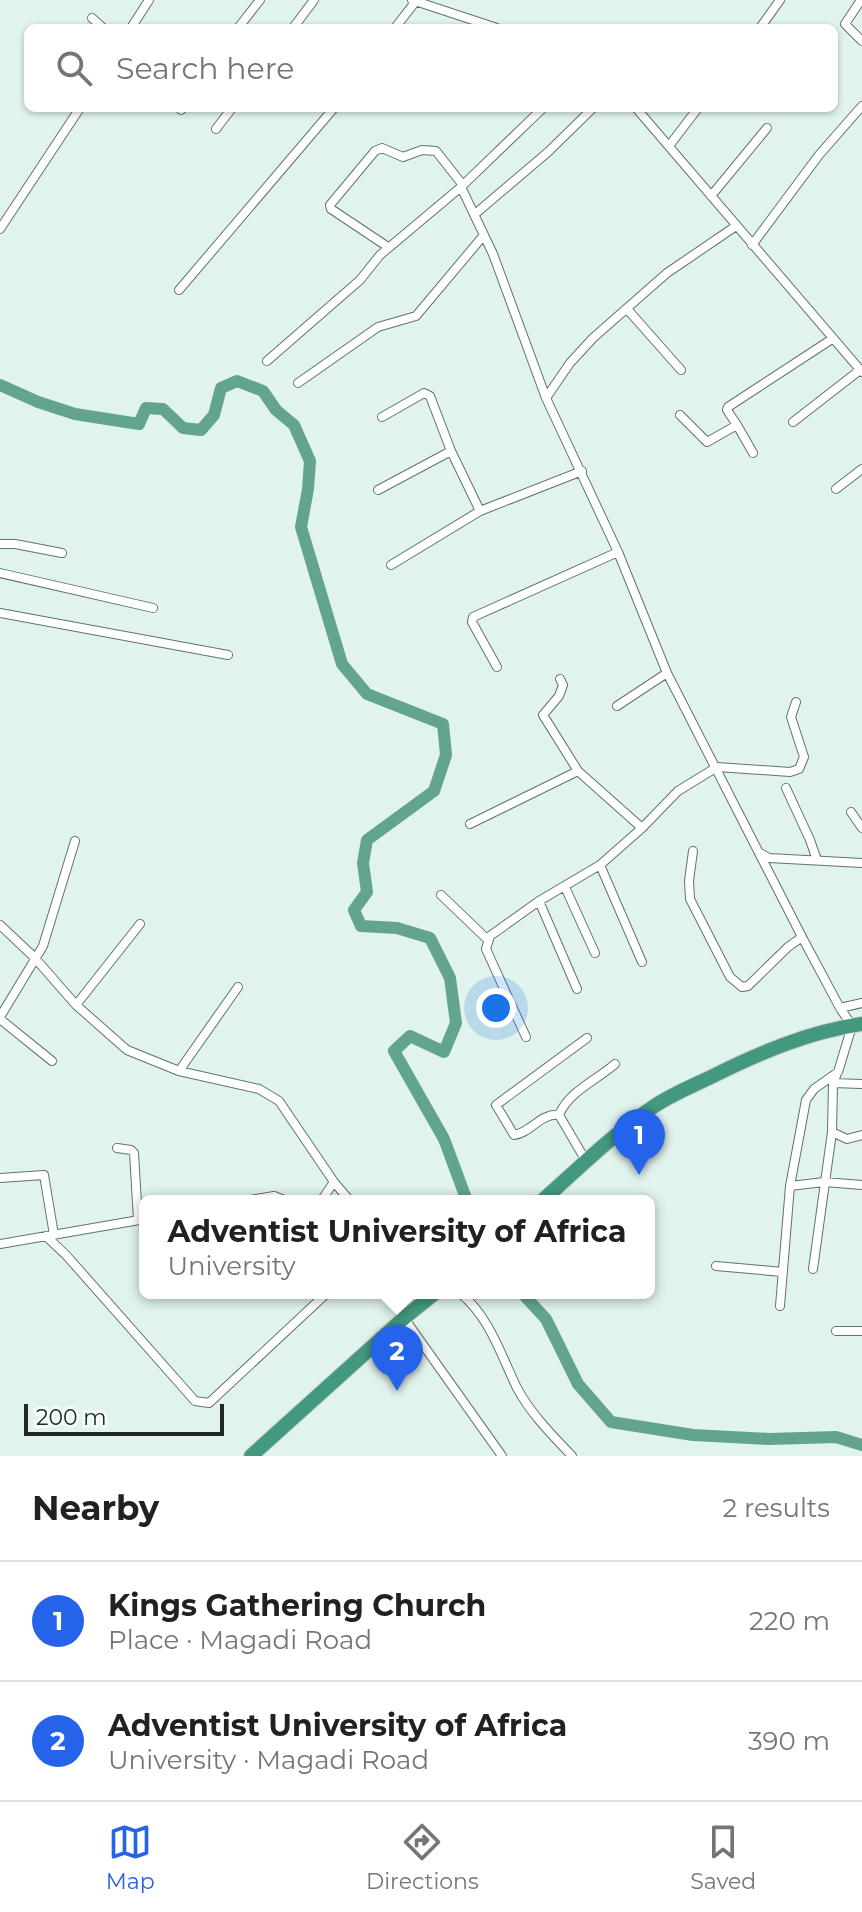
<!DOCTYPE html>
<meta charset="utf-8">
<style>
body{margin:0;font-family:Montserrat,sans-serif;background:#f6f6f6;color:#202124}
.scale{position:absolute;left:24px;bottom:20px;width:200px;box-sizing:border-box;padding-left:8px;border:4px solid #222926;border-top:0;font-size:22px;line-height:28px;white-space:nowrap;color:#222926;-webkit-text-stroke:6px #f3fefa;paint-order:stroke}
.you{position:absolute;left:496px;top:1008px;width:28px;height:28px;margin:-20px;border:6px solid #fff;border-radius:50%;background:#1a73e8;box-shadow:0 0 0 12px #1a73e833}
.badge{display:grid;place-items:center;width:52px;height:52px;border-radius:50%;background:#2563eb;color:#fff;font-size:26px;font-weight:700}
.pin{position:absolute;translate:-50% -66px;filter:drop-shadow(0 2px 4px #0008)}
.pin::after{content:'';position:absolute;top:42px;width:28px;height:24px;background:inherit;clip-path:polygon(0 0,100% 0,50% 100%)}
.popup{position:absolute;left:139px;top:1195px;width:516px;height:104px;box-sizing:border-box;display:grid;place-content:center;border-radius:12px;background:#fff;filter:drop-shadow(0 2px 6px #0005);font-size:26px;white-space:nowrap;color:#757577}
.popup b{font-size:30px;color:#202124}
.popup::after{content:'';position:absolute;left:50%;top:100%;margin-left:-16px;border:16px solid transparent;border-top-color:#fff}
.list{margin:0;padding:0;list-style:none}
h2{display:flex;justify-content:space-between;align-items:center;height:104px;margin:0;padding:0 32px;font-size:34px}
h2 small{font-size:26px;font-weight:400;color:#757577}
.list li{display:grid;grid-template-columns:52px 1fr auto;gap:24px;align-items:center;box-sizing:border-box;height:120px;padding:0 32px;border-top:2px solid #e0e0e0}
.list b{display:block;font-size:30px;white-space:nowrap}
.list p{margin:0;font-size:26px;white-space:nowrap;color:#757577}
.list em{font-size:26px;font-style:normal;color:#757577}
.icon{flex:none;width:44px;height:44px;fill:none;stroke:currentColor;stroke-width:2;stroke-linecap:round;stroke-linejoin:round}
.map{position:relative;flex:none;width:862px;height:1456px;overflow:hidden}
.search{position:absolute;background:#fff;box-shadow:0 2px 6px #0004;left:24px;right:24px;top:24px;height:88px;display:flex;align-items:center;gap:20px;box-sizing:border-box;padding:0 28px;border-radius:12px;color:#757577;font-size:30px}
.sheet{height:344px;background:#fff}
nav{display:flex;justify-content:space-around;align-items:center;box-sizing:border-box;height:112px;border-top:2px solid #e0e0e0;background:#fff;font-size:22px;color:#757577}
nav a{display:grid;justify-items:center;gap:4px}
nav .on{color:#2563eb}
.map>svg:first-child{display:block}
</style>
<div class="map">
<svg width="862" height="1456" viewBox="0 0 862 1456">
<rect width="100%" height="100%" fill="#e0f3ec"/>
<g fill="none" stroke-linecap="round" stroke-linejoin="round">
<!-- river -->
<path stroke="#63a48f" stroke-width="12" d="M 0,385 L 38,402 L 75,414 L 139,424 L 146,408 L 163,409 L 183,428 L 201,430 L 214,415 L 221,388 L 237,381 L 263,391 L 276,410 L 294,425 L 310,461 L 308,489 L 301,527 L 342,664 L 367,694 L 443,724 L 446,755 L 434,791 L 367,840 L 363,863 L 367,892 L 354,910 L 361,926 L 397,928 L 430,938 L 450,978 L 456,1023 L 444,1052 L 410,1036 L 394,1051 L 444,1139 L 467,1201
M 522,1293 L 546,1319 L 578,1384 L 611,1422 L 693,1435 L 769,1439 L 836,1437 L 862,1445"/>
<defs>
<path id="street" d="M 412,0 L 497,28
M 861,0 L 845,24 L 862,41
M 92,18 L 103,28
M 131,28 L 149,0
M 238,28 L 260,0
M 293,28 L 314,0
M 395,28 L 416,1
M 760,28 L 780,0
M 636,108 L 862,372
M 181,110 L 183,108
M 216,129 L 232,108
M 669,146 L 698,108
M 461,187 L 493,254 L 546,398 L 618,552 L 667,673 L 802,937 L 840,1008 L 852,1026 L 838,1072 L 814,1089 L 806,1100 L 790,1186 L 780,1306
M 711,196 L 767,128
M 475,214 L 548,152 L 593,108
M 0,229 L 80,108
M 752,245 L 819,155 L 862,106
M 388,247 L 331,209 L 330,205 L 375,151 L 382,148 L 403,157 L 422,150 L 436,151 L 462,184
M 179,290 L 334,108
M 628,310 L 681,370
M 267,361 L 360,280 L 380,255 L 461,187 L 543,108
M 298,383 L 378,327 L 416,316 L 484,235
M 546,398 L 570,363 L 593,338 L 667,273 L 736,226
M 680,415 L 707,442 L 737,425 L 727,410 L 728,407 L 832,339
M 382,417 L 424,393 L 430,396 L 451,451 L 480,511
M 793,422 L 860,370
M 737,425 L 753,453
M 836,489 L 862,469
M 378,490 L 451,451
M 0,544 L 15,544 L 62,553
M 391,565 L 480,511 L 582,471
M 0,573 L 153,608
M 0,613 L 228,655
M 497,667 L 472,622 L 473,617 L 618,552
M 560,679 L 563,685 L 559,696 L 543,715 L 578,771 L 642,828
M 617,706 L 667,673
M 786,788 L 810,840 L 817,860
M 851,812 L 862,828
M 470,824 L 578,771
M 693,851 L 689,881 L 690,899 L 730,977 L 742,987 L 748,986 L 788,947 L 802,937
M 760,853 L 769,858 L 862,863
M 600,865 L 642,962
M 565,887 L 595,953
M 441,895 L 488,940
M 539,901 L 577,989
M 0,925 L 34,957 L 76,1005 L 127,1050 L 179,1071 L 259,1089 L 279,1101 L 334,1182 L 350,1201
M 76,1005 L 140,924
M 840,1008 L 862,1003
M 0,1017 L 43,946 L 75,841
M 0,1019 L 52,1061
M 526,1037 L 486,949 L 490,936 L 539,901 L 600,865 L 642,828 L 678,791 L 717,767 L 790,772 L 799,769 L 804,757 L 791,717 L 796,702
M 179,1071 L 238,987
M 833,1083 L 862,1084
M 559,1115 C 569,1091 597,1080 615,1064
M 832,1132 L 847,1139 L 862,1135
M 117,1148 L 131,1150 L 134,1153 L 138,1220
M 586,1161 L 559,1115 C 540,1113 531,1133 514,1135 L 496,1105 L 587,1038
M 0,1178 L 44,1175 L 54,1235
M 790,1186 L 824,1182 L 862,1185
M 244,1201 L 274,1196 L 287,1201
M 321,1201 L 334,1182
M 46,1236 L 66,1255 L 195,1401 L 209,1403 L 327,1293
M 0,1244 L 145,1219
M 716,1266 L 783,1272
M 813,1269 L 832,1132 L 833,1083 L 836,1076
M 460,1293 C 489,1316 501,1355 517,1388 C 531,1414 552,1435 572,1456
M 404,1318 L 502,1456
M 836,1331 L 862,1331"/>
<path id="highway" d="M 542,1201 C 579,1168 615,1132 656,1105 C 673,1094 692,1086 711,1077 C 759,1053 808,1032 862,1024
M 251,1456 L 404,1318 L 435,1293"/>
</defs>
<!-- street casing -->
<use href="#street" stroke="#62726c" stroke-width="10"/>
<!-- highway casing -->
<use href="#highway" stroke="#ced0cf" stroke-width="16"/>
<!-- street -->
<use href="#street" stroke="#fff" stroke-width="8"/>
<!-- highway -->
<use href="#highway" stroke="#429980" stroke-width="14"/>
</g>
</svg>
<div class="scale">200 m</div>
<div class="you"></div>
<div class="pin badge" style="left:639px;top:1175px">1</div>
<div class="pin badge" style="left:397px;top:1391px">2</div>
<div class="popup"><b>Adventist University of Africa</b>University</div>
<div class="search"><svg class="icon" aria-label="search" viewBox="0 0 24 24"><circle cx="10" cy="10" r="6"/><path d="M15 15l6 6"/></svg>Search here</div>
</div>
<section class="sheet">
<h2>Nearby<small>2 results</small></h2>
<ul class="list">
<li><span class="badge">1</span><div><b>Kings Gathering Church</b><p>Place · Magadi Road</p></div><em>220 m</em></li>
<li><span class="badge">2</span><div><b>Adventist University of Africa</b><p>University · Magadi Road</p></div><em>390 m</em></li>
</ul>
</section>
<nav>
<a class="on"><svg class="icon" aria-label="map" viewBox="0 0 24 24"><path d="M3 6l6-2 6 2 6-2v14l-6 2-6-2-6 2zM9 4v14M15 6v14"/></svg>Map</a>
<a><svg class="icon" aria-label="directions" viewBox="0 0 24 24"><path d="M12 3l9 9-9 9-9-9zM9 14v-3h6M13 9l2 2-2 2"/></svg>Directions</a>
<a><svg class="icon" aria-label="saved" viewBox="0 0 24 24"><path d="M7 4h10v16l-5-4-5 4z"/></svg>Saved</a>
</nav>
